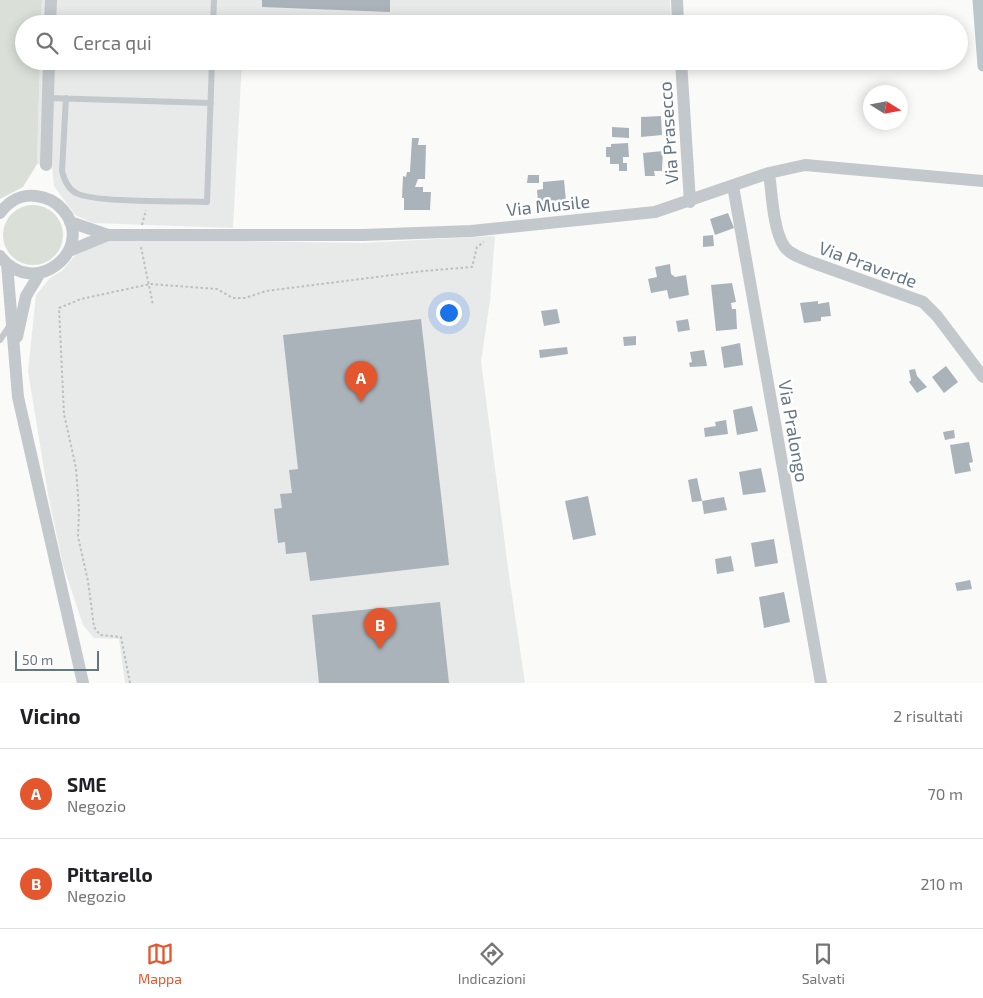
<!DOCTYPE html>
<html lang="it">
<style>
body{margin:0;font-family:"Exo 2",sans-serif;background:#f2f2f2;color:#202124}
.compass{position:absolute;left:863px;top:85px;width:45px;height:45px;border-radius:50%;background:#fff;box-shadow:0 2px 12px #0003;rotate:101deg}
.scale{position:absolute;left:15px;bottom:12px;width:84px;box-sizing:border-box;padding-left:5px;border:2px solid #657683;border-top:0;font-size:14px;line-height:18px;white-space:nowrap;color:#657683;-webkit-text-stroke:4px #fff;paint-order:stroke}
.you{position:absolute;left:448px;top:312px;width:18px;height:18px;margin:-12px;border:4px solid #fff;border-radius:50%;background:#1a73e8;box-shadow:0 0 0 8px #1a73e833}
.badge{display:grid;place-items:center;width:32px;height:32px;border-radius:50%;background:#e4572e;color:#fff;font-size:16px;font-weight:700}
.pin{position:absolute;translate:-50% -41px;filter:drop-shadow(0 1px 2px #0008)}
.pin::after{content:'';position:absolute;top:26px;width:18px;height:15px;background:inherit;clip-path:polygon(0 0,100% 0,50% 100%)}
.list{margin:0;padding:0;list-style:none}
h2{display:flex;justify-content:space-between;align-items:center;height:65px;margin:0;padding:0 20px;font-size:21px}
h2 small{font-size:16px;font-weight:400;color:#757577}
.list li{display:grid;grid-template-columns:32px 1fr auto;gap:15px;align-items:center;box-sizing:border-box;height:90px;padding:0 20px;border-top:1px solid #e0e0e0}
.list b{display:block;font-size:19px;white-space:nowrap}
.list p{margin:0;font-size:16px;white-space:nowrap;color:#757577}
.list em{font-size:16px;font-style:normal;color:#757577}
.icon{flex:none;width:28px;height:28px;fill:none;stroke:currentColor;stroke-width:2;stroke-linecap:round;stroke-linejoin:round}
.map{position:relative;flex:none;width:983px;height:683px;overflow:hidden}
.search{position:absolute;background:#fff;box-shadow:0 2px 12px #0003;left:15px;right:15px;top:15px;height:55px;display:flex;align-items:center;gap:12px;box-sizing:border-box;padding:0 18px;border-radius:28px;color:#757577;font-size:19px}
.sheet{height:245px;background:#fff}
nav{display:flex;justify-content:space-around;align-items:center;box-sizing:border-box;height:70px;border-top:1px solid #e0e0e0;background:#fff;font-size:14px;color:#757577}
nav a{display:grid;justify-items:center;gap:2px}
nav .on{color:#e4572e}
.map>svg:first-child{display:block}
</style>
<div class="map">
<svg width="983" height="683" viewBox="0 0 983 683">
<rect width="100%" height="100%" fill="#fafaf8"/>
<!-- built -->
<path fill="#e8e9e9" d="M 42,0 L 670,0 L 671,24 L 41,24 Z
M 40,61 L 242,61 L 233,228 L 93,223 L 75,215 L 54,186 L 52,166 L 37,164 Z
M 495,236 L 490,301 L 481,361 L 509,575 L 525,683 L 125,683 L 119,639 L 94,638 L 83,625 L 63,565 L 48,494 L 28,371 L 36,295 L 50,278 L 62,271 L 77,253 L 92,244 L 116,239 L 362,243 Z"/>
<!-- green -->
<path fill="#dadfd7" d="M 0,0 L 42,0 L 41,24 L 24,24 L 24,61 L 40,61 L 37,164 L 23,187 L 0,199 Z
M3 235a30 30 0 1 1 60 0a30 30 0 1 1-60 0Z"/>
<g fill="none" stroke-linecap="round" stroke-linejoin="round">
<!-- canal -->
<path stroke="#bbc7cb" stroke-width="11" d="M 978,0 L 983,66"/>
</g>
<!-- building -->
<path fill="#aab3b9" d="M 262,0 L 390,0 L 390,12 L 262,7 Z
M 661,116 L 662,135 L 641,137 L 641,117 Z
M 612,127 L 629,128 L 629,138 L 612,137 Z
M 412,138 L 419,138 L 418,145 L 426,145 L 425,179 L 418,179 L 415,187 L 423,187 L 423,192 L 431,192 L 430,210 L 404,210 L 404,198 L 402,198 L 403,176 L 406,177 L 407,172 L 410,172 Z
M 628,143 L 629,157 L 623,157 L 623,163 L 627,163 L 627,171 L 619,171 L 619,164 L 610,164 L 610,157 L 606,157 L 606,147 L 611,147 L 611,144 Z
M 663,151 L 662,171 L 654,171 L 655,176 L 645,176 L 643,153 Z
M 528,175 L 539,175 L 539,183 L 527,183 Z
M 564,180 L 566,201 L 545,204 L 545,201 L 538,202 L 537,190 L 543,189 L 543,182 Z
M 728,213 L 734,228 L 715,235 L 710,219 Z
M 713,235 L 714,246 L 703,247 L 703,236 Z
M 670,264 L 671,274 L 675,277 L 686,275 L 689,295 L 669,299 L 667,290 L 651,293 L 648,279 L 657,277 L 655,267 Z
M 732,283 L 736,302 L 731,303 L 732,309 L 736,309 L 737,329 L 716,331 L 711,285 Z
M 818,301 L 818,304 L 829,302 L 831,316 L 821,317 L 821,321 L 804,323 L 800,303 Z
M 557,309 L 560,323 L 544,326 L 541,311 Z
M 421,319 L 449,565 L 310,581 L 306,552 L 286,554 L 285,542 L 278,543 L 274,509 L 282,508 L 280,494 L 292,493 L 289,470 L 298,469 L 283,335 Z
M 688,319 L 690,330 L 678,332 L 676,321 Z
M 636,336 L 636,345 L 624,346 L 623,337 Z
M 740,343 L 743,365 L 724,368 L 721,347 Z
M 567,347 L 568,354 L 540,358 L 539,350 Z
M 704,350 L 707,366 L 690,367 L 689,363 L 692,362 L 690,352 Z
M 946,366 L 958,382 L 944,393 L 932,377 Z
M 915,369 L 917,376 L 927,387 L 917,393 L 909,382 L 911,380 L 909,370 Z
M 752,406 L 758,431 L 737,435 L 733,410 Z
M 726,420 L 728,434 L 705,437 L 704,428 L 716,426 L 715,422 Z
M 954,430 L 955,438 L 945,440 L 943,432 Z
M 969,442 L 973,462 L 969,463 L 971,471 L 955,474 L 950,445 Z
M 761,468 L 766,492 L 743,495 L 739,472 Z
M 697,478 L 702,501 L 692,502 L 688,480 Z
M 588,496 L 596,535 L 573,540 L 565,501 Z
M 724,497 L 727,510 L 704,514 L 702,501 Z
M 774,539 L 778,563 L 755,567 L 751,543 Z
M 731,556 L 734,571 L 717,574 L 715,559 Z
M 970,580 L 972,589 L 957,591 L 955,583 Z
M 784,592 L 790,622 L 764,628 L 759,597 Z
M 440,602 L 449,683 L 319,683 L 312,615 Z"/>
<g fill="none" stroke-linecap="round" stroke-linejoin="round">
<!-- path -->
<path stroke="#bbbfc2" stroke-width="2" stroke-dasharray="2.5 2.5" stroke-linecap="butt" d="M 142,225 L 146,210
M 141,247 L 153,305
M 130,683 L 121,637 L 100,635 L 94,627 L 88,581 L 78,537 L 79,509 L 76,468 L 64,414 L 63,393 L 59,308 L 81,299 L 150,284 L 217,289 L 233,298 L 245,298 L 266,291 L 424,271 L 472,267 L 477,247 L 484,242"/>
<!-- service -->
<path stroke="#c3c8cc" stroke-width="6" d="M 213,24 L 214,0
M 48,98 L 211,103
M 66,98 L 62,171 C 64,179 68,189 76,193 C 94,203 181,201 207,202 L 212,61
M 0,340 L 10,325"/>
<!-- minor -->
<path stroke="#c3c8cc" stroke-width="12" d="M 677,0 L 678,24
M 50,24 L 51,0
M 681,61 L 690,202
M 46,165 L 49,61
M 769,173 C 772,194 773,229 784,246 C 790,255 802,258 811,262 L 923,302 L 937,316 L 983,377
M 733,186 L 821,683
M 0,213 C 9,201 22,194 36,196 C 47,197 56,202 63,210 C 97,249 34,301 0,256
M 70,222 L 108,235
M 69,251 L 108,235 L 363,235 L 471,231 L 655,212 L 769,173 L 805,165 L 983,181
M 7,264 L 18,397 L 83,683
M 17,337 L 26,296 L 40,273"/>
</g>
<g text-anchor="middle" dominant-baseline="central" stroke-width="5" stroke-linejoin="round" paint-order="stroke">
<!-- street labels -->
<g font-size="18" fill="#657683" stroke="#fff">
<text transform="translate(668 133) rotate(-94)">Via Prasecco</text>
<text transform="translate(548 205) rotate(-6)">Via Musile</text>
<text transform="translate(868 264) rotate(20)">Via Praverde</text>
<text transform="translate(794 431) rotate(80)">Via Pralongo</text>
</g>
</g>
</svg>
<svg class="compass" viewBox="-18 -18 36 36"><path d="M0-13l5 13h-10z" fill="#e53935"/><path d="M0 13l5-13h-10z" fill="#757577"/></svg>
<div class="scale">50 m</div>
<div class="you"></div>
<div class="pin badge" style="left:361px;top:402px">A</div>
<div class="pin badge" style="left:380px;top:649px">B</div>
<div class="search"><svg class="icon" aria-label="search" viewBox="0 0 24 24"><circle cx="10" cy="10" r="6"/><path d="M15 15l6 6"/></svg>Cerca qui</div>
</div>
<section class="sheet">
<h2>Vicino<small>2 risultati</small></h2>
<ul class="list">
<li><span class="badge">A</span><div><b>SME</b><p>Negozio</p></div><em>70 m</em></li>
<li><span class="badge">B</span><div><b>Pittarello</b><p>Negozio</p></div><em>210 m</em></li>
</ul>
</section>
<nav>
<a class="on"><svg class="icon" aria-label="map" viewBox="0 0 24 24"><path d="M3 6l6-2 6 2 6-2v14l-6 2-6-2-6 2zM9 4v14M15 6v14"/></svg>Mappa</a>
<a><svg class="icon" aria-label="directions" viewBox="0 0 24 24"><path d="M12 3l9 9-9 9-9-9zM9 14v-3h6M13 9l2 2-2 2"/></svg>Indicazioni</a>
<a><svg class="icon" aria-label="saved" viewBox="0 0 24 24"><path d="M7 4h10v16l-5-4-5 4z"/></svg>Salvati</a>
</nav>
